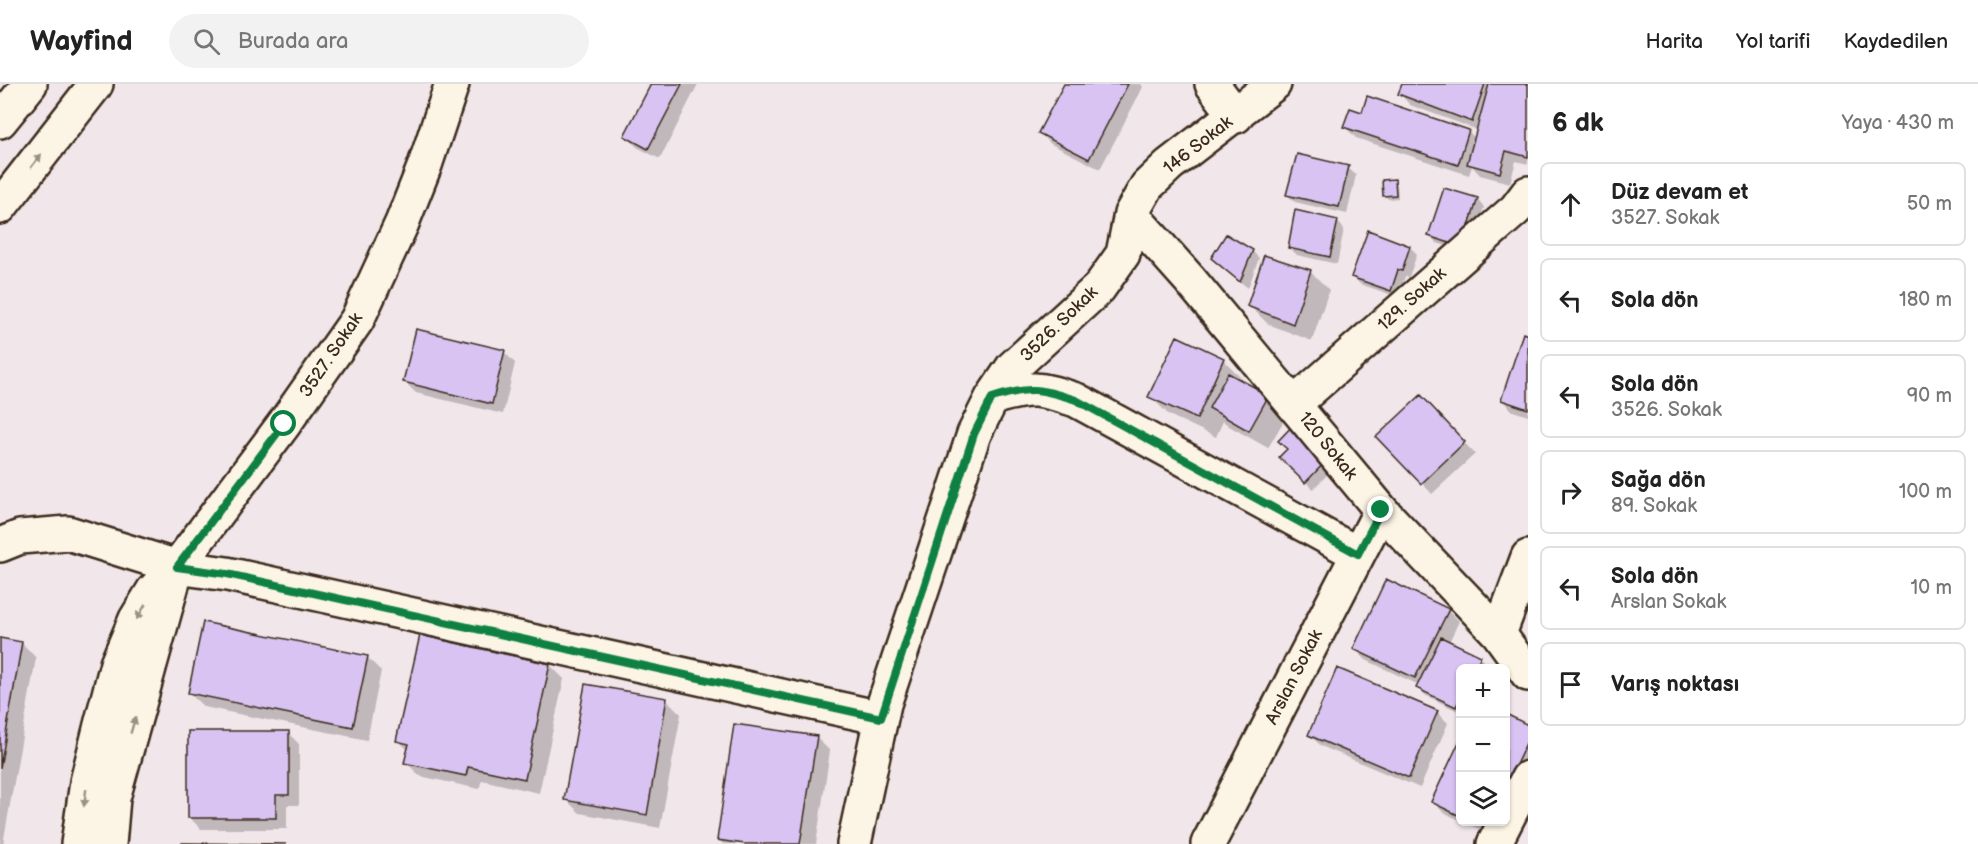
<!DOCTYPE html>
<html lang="tr">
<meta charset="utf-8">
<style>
body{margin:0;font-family:"Balsamiq Sans",sans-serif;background:#f2f2f2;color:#222}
.controls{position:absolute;right:18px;bottom:18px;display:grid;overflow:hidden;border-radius:9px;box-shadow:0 2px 4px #0004}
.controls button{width:54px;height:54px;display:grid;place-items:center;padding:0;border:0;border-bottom:2px solid #e0e0e0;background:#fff;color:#222;font:30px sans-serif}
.stop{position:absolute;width:18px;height:18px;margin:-14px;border:4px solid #0b8043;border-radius:50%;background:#fff}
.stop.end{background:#0b8043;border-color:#fff;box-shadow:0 2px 6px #0008}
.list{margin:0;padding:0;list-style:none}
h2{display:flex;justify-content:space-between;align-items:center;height:78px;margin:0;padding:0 24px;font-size:26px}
h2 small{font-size:20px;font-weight:400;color:#767676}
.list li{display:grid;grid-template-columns:39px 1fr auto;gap:18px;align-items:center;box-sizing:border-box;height:84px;margin:0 12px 12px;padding:0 12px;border:2px solid #e0e0e0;border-radius:9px}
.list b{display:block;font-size:22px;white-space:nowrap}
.list p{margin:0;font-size:20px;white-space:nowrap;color:#767676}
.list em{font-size:20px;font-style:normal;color:#767676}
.icon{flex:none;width:33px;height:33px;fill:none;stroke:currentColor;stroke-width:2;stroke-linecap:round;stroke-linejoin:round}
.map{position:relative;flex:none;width:1528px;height:760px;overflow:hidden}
header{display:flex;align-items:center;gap:36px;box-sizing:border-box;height:84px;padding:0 30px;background:#fff;border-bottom:2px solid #e0e0e0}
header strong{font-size:28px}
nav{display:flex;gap:33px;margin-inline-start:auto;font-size:21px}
.search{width:420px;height:54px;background:#f2f2f2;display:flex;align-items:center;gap:15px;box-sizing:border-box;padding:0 21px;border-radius:33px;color:#767676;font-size:22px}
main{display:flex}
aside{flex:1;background:#fff}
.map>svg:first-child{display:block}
</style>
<header>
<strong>Wayfind</strong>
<div class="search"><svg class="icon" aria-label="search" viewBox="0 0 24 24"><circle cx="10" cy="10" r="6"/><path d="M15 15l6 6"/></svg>Burada ara</div>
<nav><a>Harita</a><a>Yol tarifi</a><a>Kaydedilen</a></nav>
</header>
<main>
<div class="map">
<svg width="1528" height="760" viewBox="0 0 1528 760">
<rect width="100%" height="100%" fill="#f1e6e9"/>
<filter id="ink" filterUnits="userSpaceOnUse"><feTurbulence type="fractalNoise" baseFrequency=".0167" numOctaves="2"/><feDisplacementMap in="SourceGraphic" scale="12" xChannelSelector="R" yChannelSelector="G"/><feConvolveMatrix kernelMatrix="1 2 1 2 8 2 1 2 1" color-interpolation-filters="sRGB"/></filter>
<g filter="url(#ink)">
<!-- shadow -->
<path fill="#0003" d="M 646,0 L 698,0 L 660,75 L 637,63 L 626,52 L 651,3 Z
M 1066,0 L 1141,0 L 1143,3 L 1100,85 L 1051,60 L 1040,49 Z
M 1403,0 L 1528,0 L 1528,80 L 1516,77 L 1510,99 L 1480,91 L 1472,82 L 1469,91 L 1356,54 L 1345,43 L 1363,29 L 1368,14 L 1469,48 L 1476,55 L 1478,46 L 1410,21 L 1400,10 Z
M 1348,84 L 1356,91 L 1347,130 L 1295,118 L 1287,111 Z
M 1394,97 L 1397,100 L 1398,114 L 1388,115 L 1384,111 Z
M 1477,116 L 1484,123 L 1469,169 L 1437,159 L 1430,152 Z
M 1337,137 L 1344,145 L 1337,180 L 1297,171 L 1289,163 Z
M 1410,163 L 1417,170 L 1409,193 L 1405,192 L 1398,213 L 1360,200 L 1353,193 Z
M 1252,167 L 1259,174 L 1248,204 L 1220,181 Z
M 1265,173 L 1311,188 L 1329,206 L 1312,257 L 1268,240 L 1249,221 Z
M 1524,251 L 1528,252 L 1528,332 L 1513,327 L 1502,316 Z
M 504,268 L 515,279 L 503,330 L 416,309 L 405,298 Z
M 1223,275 L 1241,294 L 1240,297 L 1268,312 L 1287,331 L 1268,364 L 1229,342 L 1223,337 L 1216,353 L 1169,331 L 1150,312 Z
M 1431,324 L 1475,370 L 1432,410 L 1422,399 Z
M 1289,365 L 1335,383 L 1313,405 L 1281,373 Z
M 1448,526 L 1459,537 L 1449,558 L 1480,574 L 1488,581 L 1486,584 L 1460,584 L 1460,628 L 1425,611 L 1418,604 L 1419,601 L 1366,576 L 1355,565 Z
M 0,556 L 22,559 L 36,574 L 3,760 L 0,760 Z
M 367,573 L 381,587 L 367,656 L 204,623 L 189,609 Z
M 550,581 L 564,595 L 539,709 L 482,696 L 479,705 L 420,692 L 406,678 L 409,667 L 398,656 Z
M 667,616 L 681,630 L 660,744 L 580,729 L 565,715 Z
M 1437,628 L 1448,639 L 1420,704 L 1321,662 L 1310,651 Z
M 1506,632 L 1528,643 L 1528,688 L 1506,736 Z
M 288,649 L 299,660 L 299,721 L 287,721 L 287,745 L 201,745 L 190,734 Z
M 816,653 L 830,667 L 816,760 L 723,760 L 718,755 Z
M 1460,660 L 1460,736 L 1444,729 L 1433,718 Z
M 1463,738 L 1505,738 L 1497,753 Z"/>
<!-- building -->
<path fill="#d8c3f3" stroke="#3b2a1e" stroke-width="1.5" d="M 651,0 L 682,0 L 648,65 L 624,52 Z
M 1064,0 L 1128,0 L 1089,75 L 1038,49 Z
M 1402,0 L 1485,0 L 1472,38 L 1398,10 Z
M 1489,0 L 1528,0 L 1528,73 L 1506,67 L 1500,89 L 1467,80 Z
M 1367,12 L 1469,46 L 1458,81 L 1343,43 L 1350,24 L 1362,28 Z
M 1297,70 L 1349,82 L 1339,123 L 1286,111 Z
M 1395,95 L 1396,111 L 1383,112 L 1382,96 Z
M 1444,104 L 1478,114 L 1462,163 L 1428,152 Z
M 1295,126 L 1338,136 L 1330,173 L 1288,164 Z
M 1368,146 L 1410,162 L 1402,187 L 1398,186 L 1391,207 L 1351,193 Z
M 1226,150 L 1253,166 L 1240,198 L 1211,174 Z
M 1264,171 L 1311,186 L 1293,240 L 1247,222 Z
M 416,245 L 505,266 L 492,320 L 403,298 Z
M 1523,249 L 1528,251 L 1528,325 L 1501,316 Z
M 1177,252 L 1224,274 L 1197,335 L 1148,313 Z
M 1228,289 L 1269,311 L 1249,347 L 1209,324 Z
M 1421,311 L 1465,358 L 1421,400 L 1376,353 Z
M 1294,340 L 1329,374 L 1305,399 L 1279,373 L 1287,365 L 1278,357 Z
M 1386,495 L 1449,525 L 1415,594 L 1353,565 Z
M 203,538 L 368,572 L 353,643 L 188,609 Z
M 420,551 L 550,580 L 525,695 L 468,683 L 466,692 L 404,679 L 409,660 L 396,657 Z
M 1441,553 L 1481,572 L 1475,584 L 1460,584 L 1460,614 L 1456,623 L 1416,604 Z
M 0,554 L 22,558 L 0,684 Z
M 1337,584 L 1438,627 L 1409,694 L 1308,651 Z
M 585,600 L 667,614 L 647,731 L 564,716 Z
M 1506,630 L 1528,641 L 1528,655 L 1506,702 Z
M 734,640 L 817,652 L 800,760 L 745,760 L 717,756 Z
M 188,647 L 289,647 L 289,711 L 276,711 L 276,734 L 188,734 Z
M 1460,656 L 1460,732 L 1431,718 Z
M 182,759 L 286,760 L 182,760 Z"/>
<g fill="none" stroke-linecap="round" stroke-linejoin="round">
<defs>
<path id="minor" d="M 1212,0 L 1236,32
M 1131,130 L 1190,196 L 1381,426 L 1499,550 L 1528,590
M 992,314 C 1030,302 1039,304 1076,316 L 1358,470
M 1294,320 L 1516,125 L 1528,109
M 0,461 L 20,453 L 68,449 L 177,483 L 227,490 L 881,634
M 1499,550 L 1528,473
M 78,760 L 87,698 L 101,641 L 117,580 L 136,535 L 153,507 L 177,483 L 284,340 L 357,236 L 402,139 L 425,81 L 452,0
M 109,760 L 113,714 L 175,490
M 854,760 L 884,620 L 974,350 L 992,314 L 1013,283 L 1099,204 L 1123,170 L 1131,130 L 1147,102 L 1169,81 L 1274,0
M 1208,760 L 1381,426
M 1494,760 L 1528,694"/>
<path id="highway" d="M 0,37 L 30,0
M 0,123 L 96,0"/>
</defs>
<!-- minor casing -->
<use href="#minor" stroke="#3b2a1e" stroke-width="38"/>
<!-- highway casing -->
<use href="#highway" stroke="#3b2a1e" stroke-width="38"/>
<!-- minor -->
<use href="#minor" stroke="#fcf5e5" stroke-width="33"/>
<!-- highway -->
<use href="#highway" stroke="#fcf5e5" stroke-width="33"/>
</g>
<!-- one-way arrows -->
<defs><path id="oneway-solid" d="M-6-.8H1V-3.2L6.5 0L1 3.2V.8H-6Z" transform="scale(1.5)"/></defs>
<g fill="#9c9082">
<use href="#oneway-solid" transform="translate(36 77) rotate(-52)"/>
<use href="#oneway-solid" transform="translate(141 528) rotate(121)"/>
<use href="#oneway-solid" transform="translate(133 641) rotate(-74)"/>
<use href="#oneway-solid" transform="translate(85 714) rotate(98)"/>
</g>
</g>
<g fill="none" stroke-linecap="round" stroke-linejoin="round" filter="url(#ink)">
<!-- route -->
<path stroke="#0b8043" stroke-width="8" d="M 284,340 L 177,483 L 227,490 L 881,634 L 974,350 L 992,314 C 1030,302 1039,304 1076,316 L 1358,470 L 1381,426"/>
</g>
<g text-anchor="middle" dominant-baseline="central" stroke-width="5" stroke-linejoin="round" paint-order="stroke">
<!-- street labels -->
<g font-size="18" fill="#3b2a1e" stroke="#fcf5e5">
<text transform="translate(1198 61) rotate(-38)">146 Sokak</text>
<text transform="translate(1412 215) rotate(-42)">129. Sokak</text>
<text transform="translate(1059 240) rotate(-44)">3526. Sokak</text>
<text transform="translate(331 271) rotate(-56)">3527. Sokak</text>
<text transform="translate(1328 362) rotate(51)">120 Sokak</text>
<text transform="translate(1294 593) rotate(-63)">Arslan Sokak</text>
</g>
</g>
</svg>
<div class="controls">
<button>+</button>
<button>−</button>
<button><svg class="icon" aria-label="layers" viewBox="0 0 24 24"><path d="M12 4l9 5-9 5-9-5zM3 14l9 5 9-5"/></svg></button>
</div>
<div class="stop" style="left:284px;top:340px"></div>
<div class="stop end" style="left:1381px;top:426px"></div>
</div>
<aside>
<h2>6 dk<small>Yaya · 430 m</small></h2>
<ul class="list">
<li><svg class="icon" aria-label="ahead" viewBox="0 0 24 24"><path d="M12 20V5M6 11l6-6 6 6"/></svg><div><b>Düz devam et</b><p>3527. Sokak</p></div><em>50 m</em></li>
<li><svg class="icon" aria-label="left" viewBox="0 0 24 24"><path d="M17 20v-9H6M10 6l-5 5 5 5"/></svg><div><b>Sola dön</b></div><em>180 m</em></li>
<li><svg class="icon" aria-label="left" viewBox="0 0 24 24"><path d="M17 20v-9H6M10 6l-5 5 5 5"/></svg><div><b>Sola dön</b><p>3526. Sokak</p></div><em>90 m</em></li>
<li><svg class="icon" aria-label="right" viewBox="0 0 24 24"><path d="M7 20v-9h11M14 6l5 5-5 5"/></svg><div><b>Sağa dön</b><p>89. Sokak</p></div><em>100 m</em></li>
<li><svg class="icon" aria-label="left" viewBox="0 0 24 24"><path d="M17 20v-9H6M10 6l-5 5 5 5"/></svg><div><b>Sola dön</b><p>Arslan Sokak</p></div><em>10 m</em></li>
<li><svg class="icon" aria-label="arrive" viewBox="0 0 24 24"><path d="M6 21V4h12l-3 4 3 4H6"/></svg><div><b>Varış noktası</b></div></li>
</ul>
</aside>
</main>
